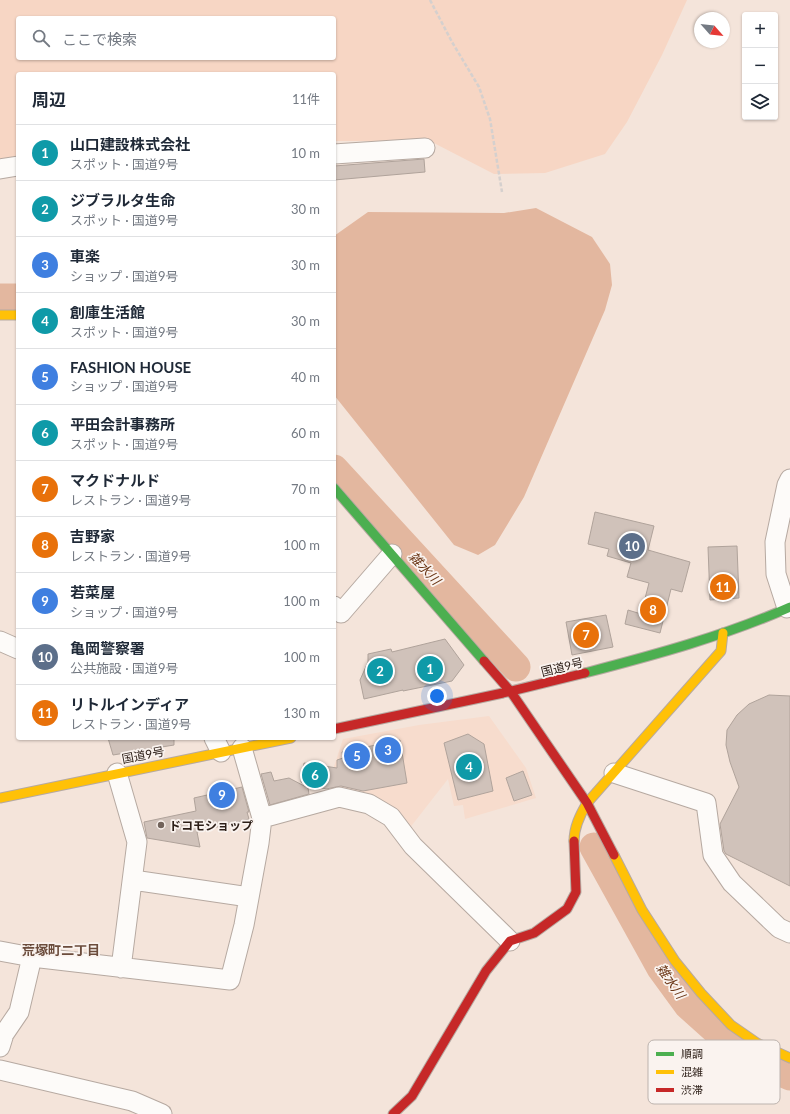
<!DOCTYPE html>
<html lang="ja">
<meta charset="utf-8">
<style>
body{margin:0;font-family:Lato,"Noto Sans JP",sans-serif;background:#f6f6f7;color:#1f2937}
.controls{position:absolute;right:12px;top:12px;display:grid;overflow:hidden;border-radius:4px;box-shadow:0 1px 3px #0004}
.controls button{width:36px;height:36px;display:grid;place-items:center;padding:0;border:0;border-bottom:1px solid #e0e1e3;background:#fff;color:#1f2937;font:20px sans-serif}
.compass{position:absolute;left:694px;top:12px;width:36px;height:36px;border-radius:50%;background:#fff;box-shadow:0 1px 3px #0004;rotate:117deg}
.you{position:absolute;left:437px;top:696px;width:14px;height:14px;margin:-10px;border:3px solid #fff;border-radius:50%;background:#1a73e8;box-shadow:0 0 0 6px #1a73e833}
.badge{display:grid;place-items:center;width:26px;height:26px;border-radius:50%;background:#72635b;color:#fff;font-size:13px;font-weight:700}
.pin{position:absolute;translate:-50% -50%;border:2px solid #fff;box-shadow:0 1px 4px #0006}
.list{margin:0;padding:0;list-style:none}
h2{display:flex;justify-content:space-between;align-items:center;height:52px;margin:0;padding:0 16px;font-size:17px}
h2 small{font-size:13px;font-weight:400;color:#747a83}
.list li{display:grid;grid-template-columns:26px 1fr auto;gap:12px;align-items:center;box-sizing:border-box;height:56px;padding:0 16px;border-top:1px solid #e0e1e3}
.list b{display:block;font-size:15px;white-space:nowrap}
.list p{margin:0;font-size:13px;white-space:nowrap;color:#747a83}
.list em{font-size:13px;font-style:normal;color:#747a83}
.icon{flex:none;width:22px;height:22px;fill:none;stroke:currentColor;stroke-width:2;stroke-linecap:round;stroke-linejoin:round}
.map{position:relative;flex:none;width:790px;height:1114px;overflow:hidden}
.search{position:absolute;background:#fff;box-shadow:0 1px 3px #0004;left:16px;top:16px;width:320px;height:44px;display:flex;align-items:center;gap:10px;box-sizing:border-box;padding:0 14px;border-radius:4px;color:#747a83;font-size:15px}
.panel{position:absolute;background:#fff;box-shadow:0 1px 3px #0004;left:16px;top:72px;width:320px;height:668px;border-radius:4px}
.map>svg:first-child{display:block}
</style>
<div class="map">
<svg width="790" height="1114" viewBox="0 0 790 1114">
<rect width="100%" height="100%" fill="#f4e4da"/>
<!-- built -->
<path fill="#f7dccd" d="M 489,716 L 526,768 L 536,798 L 465,819 L 463,805 L 454,806 L 448,779 L 409,829 L 326,791 L 343,739 L 419,725 Z"/>
<!-- green -->
<path fill="#f7d6c4" fill-rule="evenodd" d="M 0,0 L 687,0 L 662,55 L 627,122 L 605,154 L 545,173 L 494,174 L 430,141 L 334,141 L 334,74 L 18,74 L 18,162 L 0,162 ZM 18,18 L 334,18 L 334,58 L 18,58 Z"/>
<!-- water -->
<path fill="#e3b79f" d="M 536,208 L 592,237 L 610,264 L 612,285 L 605,310 L 524,497 L 495,545 L 478,555 L 454,545 L 334,395 L 334,236 L 368,212 L 504,213 Z"/>
<g fill="none" stroke-linecap="round" stroke-linejoin="round">
<!-- river -->
<path stroke="#e3b79f" stroke-width="29" d="M 0,298 L 18,298
M 334,469 L 516,667
M 594,847 L 661,968 L 688,1005 L 746,1057 L 790,1076"/>
</g>
<!-- building -->
<path fill="#d0c2ba" stroke="#b0a39b" d="M 424,159 L 425,172 L 334,180 L 334,166 Z
M 595,512 L 654,526 L 648,550 L 690,562 L 682,592 L 671,589 L 660,633 L 625,624 L 628,610 L 641,614 L 649,583 L 627,577 L 631,563 L 607,556 L 609,549 L 588,544 Z
M 737,546 L 739,598 L 710,600 L 708,547 Z
M 606,615 L 613,647 L 572,655 L 566,622 Z
M 445,639 L 464,665 L 452,681 L 403,691 L 403,690 L 364,699 L 360,680 L 368,662 L 368,654 L 391,649 L 392,652 Z
M 769,695 L 790,696 L 790,886 L 726,854 L 724,851 L 720,824 L 739,787 L 730,762 L 726,745 L 727,730 L 737,715 L 749,704 Z
M 468,734 L 484,744 L 493,791 L 458,800 L 444,743 Z
M 108,738 L 174,738 L 174,745 L 113,755 Z
M 400,740 L 407,783 L 363,791 L 341,786 L 326,789 L 301,782 L 304,763 L 337,768 L 337,760 L 343,758 L 342,752 Z
M 523,771 L 532,795 L 514,801 L 506,778 Z
M 271,772 L 274,781 L 289,778 L 308,788 L 309,794 L 270,805 L 261,774 Z
M 242,787 L 249,812 L 247,812 L 249,819 L 197,832 L 200,847 L 147,838 L 144,822 L 196,811 L 194,798 Z"/>
<g fill="none" stroke-linecap="round" stroke-linejoin="round">
<defs>
<path id="street" d="M 334,154 L 425,148
M 0,169 L 18,166
M 334,606 L 341,613 L 392,554
M 787,608 L 776,574 L 775,542 L 787,485 L 790,479
M 0,641 L 18,649
M 214,738 L 221,752
M 117,773 L 137,842 L 121,968
M 614,773 L 706,803 L 713,855 L 732,883 L 779,928 L 790,933
M 262,818 L 339,797 L 369,804 L 391,817 L 413,846 L 510,941
M 133,880 L 249,897
M 0,951 L 32,957 L 230,980 L 244,925 L 259,843 L 262,818 L 242,748
M 0,1047 L 4,1034 L 19,1012 L 32,957
M 0,1070 L 132,1101 L 162,1114"/>
<path id="fast" d="M 334,488 L 484,661
M 585,673 C 654,655 725,636 790,607"/>
<path id="slow" d="M 0,315 L 18,315
M 0,798 L 291,738
M 574,841 C 574,827 580,815 587,803 L 721,651 L 723,633
M 614,855 L 642,910 L 675,961 L 701,993 L 731,1025 L 757,1043 L 790,1058"/>
<path id="jam" d="M 484,661 L 511,692 L 587,803 L 614,855
M 334,729 L 503,693 L 585,673
M 393,1114 L 412,1096 L 486,971 L 510,941 L 534,933 L 567,909 L 576,892 L 574,841"/>
</defs>
<!-- street casing -->
<use href="#street" stroke="#b6a9a1" stroke-width="21"/>
<!-- fast casing -->
<use href="#fast" stroke="#b6a9a1" stroke-width="11"/>
<!-- slow casing -->
<use href="#slow" stroke="#b6a9a1" stroke-width="11"/>
<!-- jam casing -->
<use href="#jam" stroke="#b6a9a1" stroke-width="11"/>
<!-- path -->
<path stroke="#d5d0ce" stroke-width="2.5" stroke-dasharray="4 2" stroke-linecap="butt" d="M 430,0 L 452,42 L 479,87 L 490,119 L 502,192"/>
<!-- street -->
<use href="#street" stroke="#fdfbf9" stroke-width="19"/>
<!-- fast -->
<use href="#fast" stroke="#4caf50" stroke-width="9"/>
<!-- slow -->
<use href="#slow" stroke="#ffc107" stroke-width="9"/>
<!-- jam -->
<use href="#jam" stroke="#c62828" stroke-width="9"/>
</g>
<!-- markers -->
<circle fill="#72635b" stroke="#faf3ef" stroke-width="1.5" cx="161" cy="825" r="4"/>
<g text-anchor="middle" dominant-baseline="central" stroke-width="3.5" stroke-linejoin="round" paint-order="stroke">
<!-- street labels -->
<g font-size="12" fill="#2c1e17" stroke="#faf3ef">
<text transform="translate(562 667) rotate(-14)">国道9号</text>
<text transform="translate(143 755) rotate(-11)">国道9号</text>
</g>
<!-- poi labels -->
<g font-size="12" font-weight="bold" fill="#2c1e17" stroke="#faf3ef" text-anchor="start">
<text x="169" y="825">ドコモショップ</text>
</g>
<!-- water labels -->
<g font-size="13" font-style="italic" fill="#6c3717" stroke="#faf3ef">
<text transform="translate(425 568) rotate(47)">雑水川</text>
<text transform="translate(671 981) rotate(55)">雑水川</text>
</g>
<!-- neighbourhood labels -->
<g font-size="13" font-weight="bold" fill="#6b4c3c" stroke="#faf3ef">
<text x="61" y="950">荒塚町二丁目</text>
</g>
</g>
<!-- legend -->
<rect x="648" y="1040" width="132" height="64" rx="6" fill="#faf3ef" stroke="#bcb3ae" stroke-width="1"/>
<rect x="656" y="1052" width="18" height="4" fill="#4caf50"/>
<rect x="656" y="1070" width="18" height="4" fill="#ffc107"/>
<rect x="656" y="1088" width="18" height="4" fill="#c62828"/>
<g font-size="11" fill="#2c1e17">
<text x="681" y="1058">順調</text>
<text x="681" y="1076">混雑</text>
<text x="681" y="1094">渋滞</text>
</g>
</svg>
<div class="controls">
<button>+</button>
<button>−</button>
<button><svg class="icon" aria-label="layers" viewBox="0 0 24 24"><path d="M12 4l9 5-9 5-9-5zM3 14l9 5 9-5"/></svg></button>
</div>
<svg class="compass" viewBox="-18 -18 36 36"><path d="M0-13l5 13h-10z" fill="#e53935"/><path d="M0 13l5-13h-10z" fill="#747a83"/></svg>
<div class="you"></div>
<div class="pin badge" style="left:430px;top:669px;background:#0f9aa8">1</div>
<div class="pin badge" style="left:380px;top:671px;background:#0f9aa8">2</div>
<div class="pin badge" style="left:388px;top:750px;background:#3f7fe0">3</div>
<div class="pin badge" style="left:469px;top:767px;background:#0f9aa8">4</div>
<div class="pin badge" style="left:357px;top:756px;background:#3f7fe0">5</div>
<div class="pin badge" style="left:315px;top:775px;background:#0f9aa8">6</div>
<div class="pin badge" style="left:586px;top:635px;background:#e8710a">7</div>
<div class="pin badge" style="left:653px;top:610px;background:#e8710a">8</div>
<div class="pin badge" style="left:222px;top:795px;background:#3f7fe0">9</div>
<div class="pin badge" style="left:632px;top:546px;background:#5c6f8a">10</div>
<div class="pin badge" style="left:723px;top:587px;background:#e8710a">11</div>
<div class="search"><svg class="icon" aria-label="search" viewBox="0 0 24 24"><circle cx="10" cy="10" r="6"/><path d="M15 15l6 6"/></svg>ここで検索</div>
<section class="panel">
<h2>周辺<small>11件</small></h2>
<ul class="list">
<li><span class="badge" style="background:#0f9aa8">1</span><div><b>山口建設株式会社</b><p>スポット · 国道9号</p></div><em>10 m</em></li>
<li><span class="badge" style="background:#0f9aa8">2</span><div><b>ジブラルタ生命</b><p>スポット · 国道9号</p></div><em>30 m</em></li>
<li><span class="badge" style="background:#3f7fe0">3</span><div><b>車楽</b><p>ショップ · 国道9号</p></div><em>30 m</em></li>
<li><span class="badge" style="background:#0f9aa8">4</span><div><b>創庫生活館</b><p>スポット · 国道9号</p></div><em>30 m</em></li>
<li><span class="badge" style="background:#3f7fe0">5</span><div><b>FASHION HOUSE</b><p>ショップ · 国道9号</p></div><em>40 m</em></li>
<li><span class="badge" style="background:#0f9aa8">6</span><div><b>平田会計事務所</b><p>スポット · 国道9号</p></div><em>60 m</em></li>
<li><span class="badge" style="background:#e8710a">7</span><div><b>マクドナルド</b><p>レストラン · 国道9号</p></div><em>70 m</em></li>
<li><span class="badge" style="background:#e8710a">8</span><div><b>吉野家</b><p>レストラン · 国道9号</p></div><em>100 m</em></li>
<li><span class="badge" style="background:#3f7fe0">9</span><div><b>若菜屋</b><p>ショップ · 国道9号</p></div><em>100 m</em></li>
<li><span class="badge" style="background:#5c6f8a">10</span><div><b>亀岡警察署</b><p>公共施設 · 国道9号</p></div><em>100 m</em></li>
<li><span class="badge" style="background:#e8710a">11</span><div><b>リトルインディア</b><p>レストラン · 国道9号</p></div><em>130 m</em></li>
</ul>
</section>
</div>
